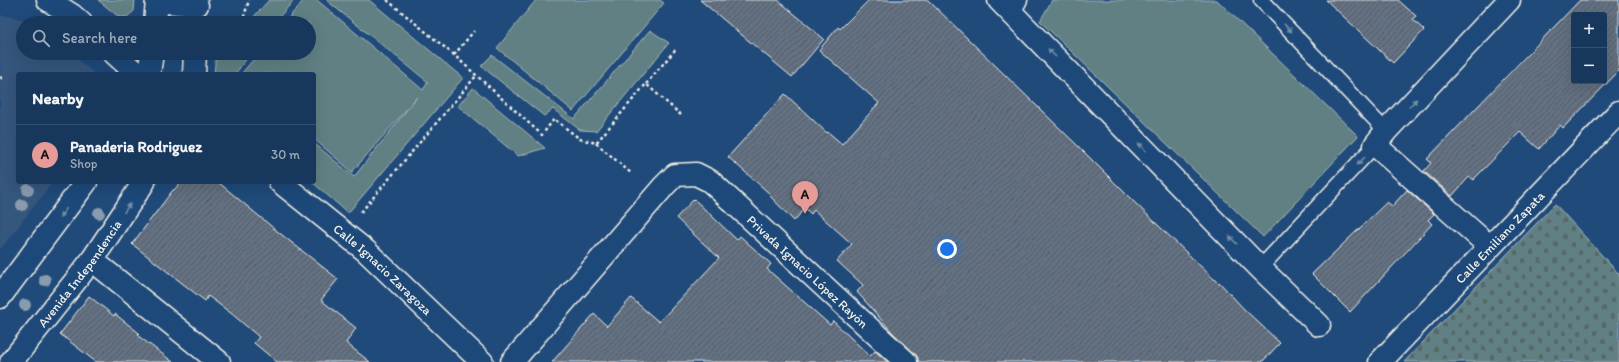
<!DOCTYPE html>
<meta charset="utf-8">
<style>
body{margin:0;font-family:Itim,sans-serif;background:#203f62;color:#f1f3f6}
.controls{position:absolute;right:12px;top:12px;display:grid;overflow:hidden;border-radius:4px;box-shadow:0 4px 16px #0002}
.controls button{width:36px;height:36px;display:grid;place-items:center;padding:0;border:0;border-bottom:1px solid #365272;background:#17385c;color:#f1f3f6;font:20px sans-serif}
.you{position:absolute;left:947px;top:249px;width:14px;height:14px;margin:-10px;border:3px solid #fff;border-radius:50%;background:#1a73e8;box-shadow:0 0 0 6px #1a73e833}
.badge{display:grid;place-items:center;width:26px;height:26px;border-radius:50%;background:#e69b98;color:#111;font-size:13px;font-weight:700}
.pin{position:absolute;translate:-50% -33px;filter:drop-shadow(0 1px 2px #0008)}
.pin::after{content:'';position:absolute;top:21px;width:14px;height:12px;background:inherit;clip-path:polygon(0 0,100% 0,50% 100%)}
.list{margin:0;padding:0;list-style:none}
h2{display:flex;justify-content:space-between;align-items:center;height:52px;margin:0;padding:0 16px;font-size:17px}
h2 small{font-size:13px;font-weight:400;color:#9eacbb}
.list li{display:grid;grid-template-columns:26px 1fr auto;gap:12px;align-items:center;box-sizing:border-box;height:60px;padding:0 16px;border-top:1px solid #365272}
.list b{display:block;font-size:15px;white-space:nowrap}
.list p{margin:0;font-size:13px;white-space:nowrap;color:#9eacbb}
.list em{font-size:13px;font-style:normal;color:#9eacbb}
.icon{flex:none;width:22px;height:22px;fill:none;stroke:currentColor;stroke-width:2;stroke-linecap:round;stroke-linejoin:round}
.map{position:relative;flex:none;width:1619px;height:362px;overflow:hidden}
.search{position:absolute;background:#17385c;box-shadow:0 4px 16px #0002;left:16px;top:16px;width:300px;height:44px;display:flex;align-items:center;gap:10px;box-sizing:border-box;padding:0 14px;border-radius:22px;color:#9eacbb;font-size:15px}
.panel{position:absolute;background:#17385c;box-shadow:0 4px 16px #0002;left:16px;top:72px;width:300px;height:112px;border-radius:4px}
.map>svg:first-child{display:block}
</style>
<div class="map">
<svg width="1619" height="362" viewBox="0 0 1619 362">
<defs>
<pattern id="cemetery-stones" width="16" height="16" patternUnits="userSpaceOnUse"><rect width="16" height="16" fill="#608084"/><path d="M2 7V4a2 2 0 0 1 4 0v3zM10 15v-3a2 2 0 0 1 4 0v3z" fill="#566768"/></pattern>
<pattern id="building-hatch" width="6" height="6" patternUnits="userSpaceOnUse"><rect width="6" height="6" fill="#647183"/><path d="M-1 1l2-2M0 6l6-6M5 7l2-2" fill="none" stroke="#565c64"/></pattern>
</defs>
<rect width="100%" height="100%" fill="#1f4a7a"/>
<filter id="ink" filterUnits="userSpaceOnUse"><feTurbulence type="fractalNoise" baseFrequency=".025" numOctaves="2"/><feDisplacementMap in="SourceGraphic" scale="8" xChannelSelector="R" yChannelSelector="G"/><feConvolveMatrix kernelMatrix="1 2 1 2 8 2 1 2 1" color-interpolation-filters="sRGB"/></filter>
<g filter="url(#ink)">
<!-- built -->
<path fill="#34567d" d="M 0,15 L 16,18 L 33,23 L 23,23 L 23,53 L 70,53 L 95,74 L 18,74 L 18,182 L 53,182 L 0,250 Z"/>
<!-- cemetery -->
<path fill="url(#cemetery-stones)" stroke="#aab8b6" d="M 1555,204 L 1619,274 L 1619,362 L 1404,362 Z"/>
<!-- park -->
<path fill="#608084" stroke="#aab8b6" d="M 98,0 L 135,0 L 134,11 L 127,17 L 119,17 Z
M 269,0 L 294,0 L 274,23 L 252,23 L 250,21 Z
M 304,0 L 317,0 L 423,90 L 428,82 L 326,0 L 369,0 L 463,78 L 348,213 L 312,182 L 314,182 L 314,143 L 354,177 L 417,97 L 352,172 L 314,139 L 314,74 L 241,74 L 259,53 L 309,53 L 309,23 L 284,23 Z
M 536,0 L 660,0 L 664,3 L 573,111 L 497,48 Z
M 1052,0 L 1217,0 L 1358,136 L 1263,237 L 1040,21 Z
M 650,30 L 669,43 L 596,131 L 580,130 L 553,109 L 544,116 L 481,66 L 492,55 L 574,119 Z
M 216,53 L 244,53 L 248,57 L 235,74 L 214,74 Z
M 473,88 L 545,148 L 518,156 L 458,106 Z"/>
<!-- building -->
<path fill="url(#building-hatch)" stroke="#f4f1e8" fill-rule="evenodd" d="M 700,0 L 778,0 L 824,39 L 792,77 Z
M 869,0 L 928,0 L 1081,149 L 1131,199 L 1218,283 L 1219,282 L 1243,308 L 1280,343 L 1262,362 L 918,362 L 918,358 L 914,353 L 893,333 L 857,292 L 863,285 L 837,261 L 852,244 L 814,210 L 811,214 L 805,208 L 794,221 L 769,195 L 770,194 L 728,157 L 785,94 L 827,133 L 828,132 L 842,144 L 879,103 L 819,50 L 838,27 L 840,29 Z
M 1326,0 L 1398,0 L 1416,16 L 1413,20 L 1424,30 L 1393,63 Z
M 1580,0 L 1619,0 L 1619,71 L 1563,128 L 1560,125 L 1539,149 L 1520,132 L 1473,180 L 1469,177 L 1452,196 L 1424,171 L 1431,163 L 1427,159 ZM 1574,15 L 1604,15 L 1604,81 L 1574,81 Z
M 181,182 L 218,182 L 277,231 L 338,279 L 321,300 L 356,328 L 346,343 L 370,362 L 277,362 L 254,343 L 259,337 L 232,314 L 208,296 L 205,301 L 132,244 L 173,190 L 174,190 Z
M 1407,190 L 1434,214 L 1428,220 L 1432,224 L 1350,312 L 1312,274 L 1387,202 L 1392,206 Z
M 694,199 L 737,240 L 740,236 L 771,264 L 767,269 L 830,325 L 833,321 L 870,356 L 875,351 L 888,362 L 552,362 L 594,314 L 607,326 L 631,298 L 659,322 L 719,258 L 676,218 Z
M 89,296 L 114,316 L 115,314 L 139,333 L 137,335 L 173,362 L 96,362 L 60,334 Z"/>
<g fill="none" stroke-linecap="round" stroke-linejoin="round">
<defs>
<path id="service" d="M 1013,13 L 1020,0
M 1260,268 L 1375,145 L 1386,131 L 1261,0"/>
<g id="minor">
<path d="M 48,0 L 72,15 L 81,23"/>
<path d="M 999,0 L 1260,268 L 1319,325"/>
<path d="M 157,1 L 197,5"/>
<path d="M 155,23 L 157,0"/>
<path d="M 114,53 L 137,74"/>
<path d="M 149,74 L 152,53"/>
<path d="M 194,74 L 195,53"/>
<path id="s1" d="M 280,182 L 366,251 L 482,362"/>
<path d="M 1489,246 L 1375,145 L 1386,131 L 1509,0"/>
<path d="M 92,260 L 219,362"/>
<path d="M 0,297 L 86,182"/>
<path id="s2" d="M 11,362 L 92,260 L 144,182"/>
<path id="s3" d="M 512,362 L 664,186 L 675,175 L 696,174 L 710,181 L 906,362"/>
<path id="s4" d="M 1380,362 L 1619,112"/>
</g>
</defs>
<!-- service casing -->
<use href="#service" stroke="#f4f1e8" stroke-width="17"/>
<!-- minor casing -->
<use href="#minor" stroke="#f4f1e8" stroke-width="25"/>
<!-- path -->
<path stroke="#f4f1e8" stroke-width="2.5" stroke-dasharray="3 3" stroke-linecap="butt" d="M 387,0 L 454,55 L 542,135 L 554,119 L 580,139 L 596,143 L 646,84 L 681,115
M 242,23 L 249,0
M 454,55 L 474,31
M 0,77 L 3,79
M 646,84 L 675,50
M 596,143 L 632,174
M 361,212 L 476,76"/>
<!-- service -->
<use href="#service" stroke="#1f4a7a" stroke-width="14"/>
<!-- minor -->
<use href="#minor" stroke="#1f4a7a" stroke-width="22"/>
</g>
<!-- trees -->
<g fill="#889cae">
<circle cx="28" cy="190" r="6"/>
<circle cx="22" cy="205" r="6"/>
<circle cx="99" cy="213" r="6"/>
<circle cx="45" cy="280" r="6"/>
<circle cx="25" cy="305" r="6"/>
</g>
<!-- one-way arrows -->
<defs><path id="oneway-solid" d="M-6-.8H1V-3.2L6.5 0L1 3.2V.8H-6Z"/></defs>
<g fill="#748da6">
<use href="#oneway-solid" transform="translate(1288 28) rotate(46)"/>
<use href="#oneway-solid" transform="translate(1052 53) rotate(-134)"/>
<use href="#oneway-solid" transform="translate(1413 103) rotate(-47)"/>
<use href="#oneway-solid" transform="translate(1142 147) rotate(-134)"/>
<use href="#oneway-solid" transform="translate(1361 161) rotate(133)"/>
<use href="#oneway-solid" transform="translate(127 208) rotate(-56)"/>
<use href="#oneway-solid" transform="translate(63 213) rotate(127)"/>
<use href="#oneway-solid" transform="translate(1233 240) rotate(-134)"/>
</g>
</g>
<g text-anchor="middle" dominant-baseline="central" stroke-width="3.5" stroke-linejoin="round" paint-order="stroke">
<!-- street labels -->
<g font-size="13" fill="#f4f1e8" stroke="#1f4a7a">
<text stroke="none"><textPath href="#s4" startOffset="173">Calle Emiliano Zapata</textPath></text>
<text stroke="none"><textPath href="#s1" startOffset="135">Calle Ignacio Zaragoza</textPath></text>
<text stroke="none"><textPath href="#s3" startOffset="418">Privada Ignacio López Rayón</textPath></text>
<text stroke="none"><textPath href="#s2" startOffset="112">Avenida Independencia</textPath></text>
</g>
</g>
</svg>
<div class="controls">
<button>+</button>
<button>−</button>
</div>
<div class="you"></div>
<div class="pin badge" style="left:805px;top:214px">A</div>
<div class="search"><svg class="icon" aria-label="search" viewBox="0 0 24 24"><circle cx="10" cy="10" r="6"/><path d="M15 15l6 6"/></svg>Search here</div>
<section class="panel">
<h2>Nearby<small></small></h2>
<ul class="list">
<li><span class="badge">A</span><div><b>Panaderia Rodriguez</b><p>Shop</p></div><em>30 m</em></li>
</ul>
</section>
</div>
